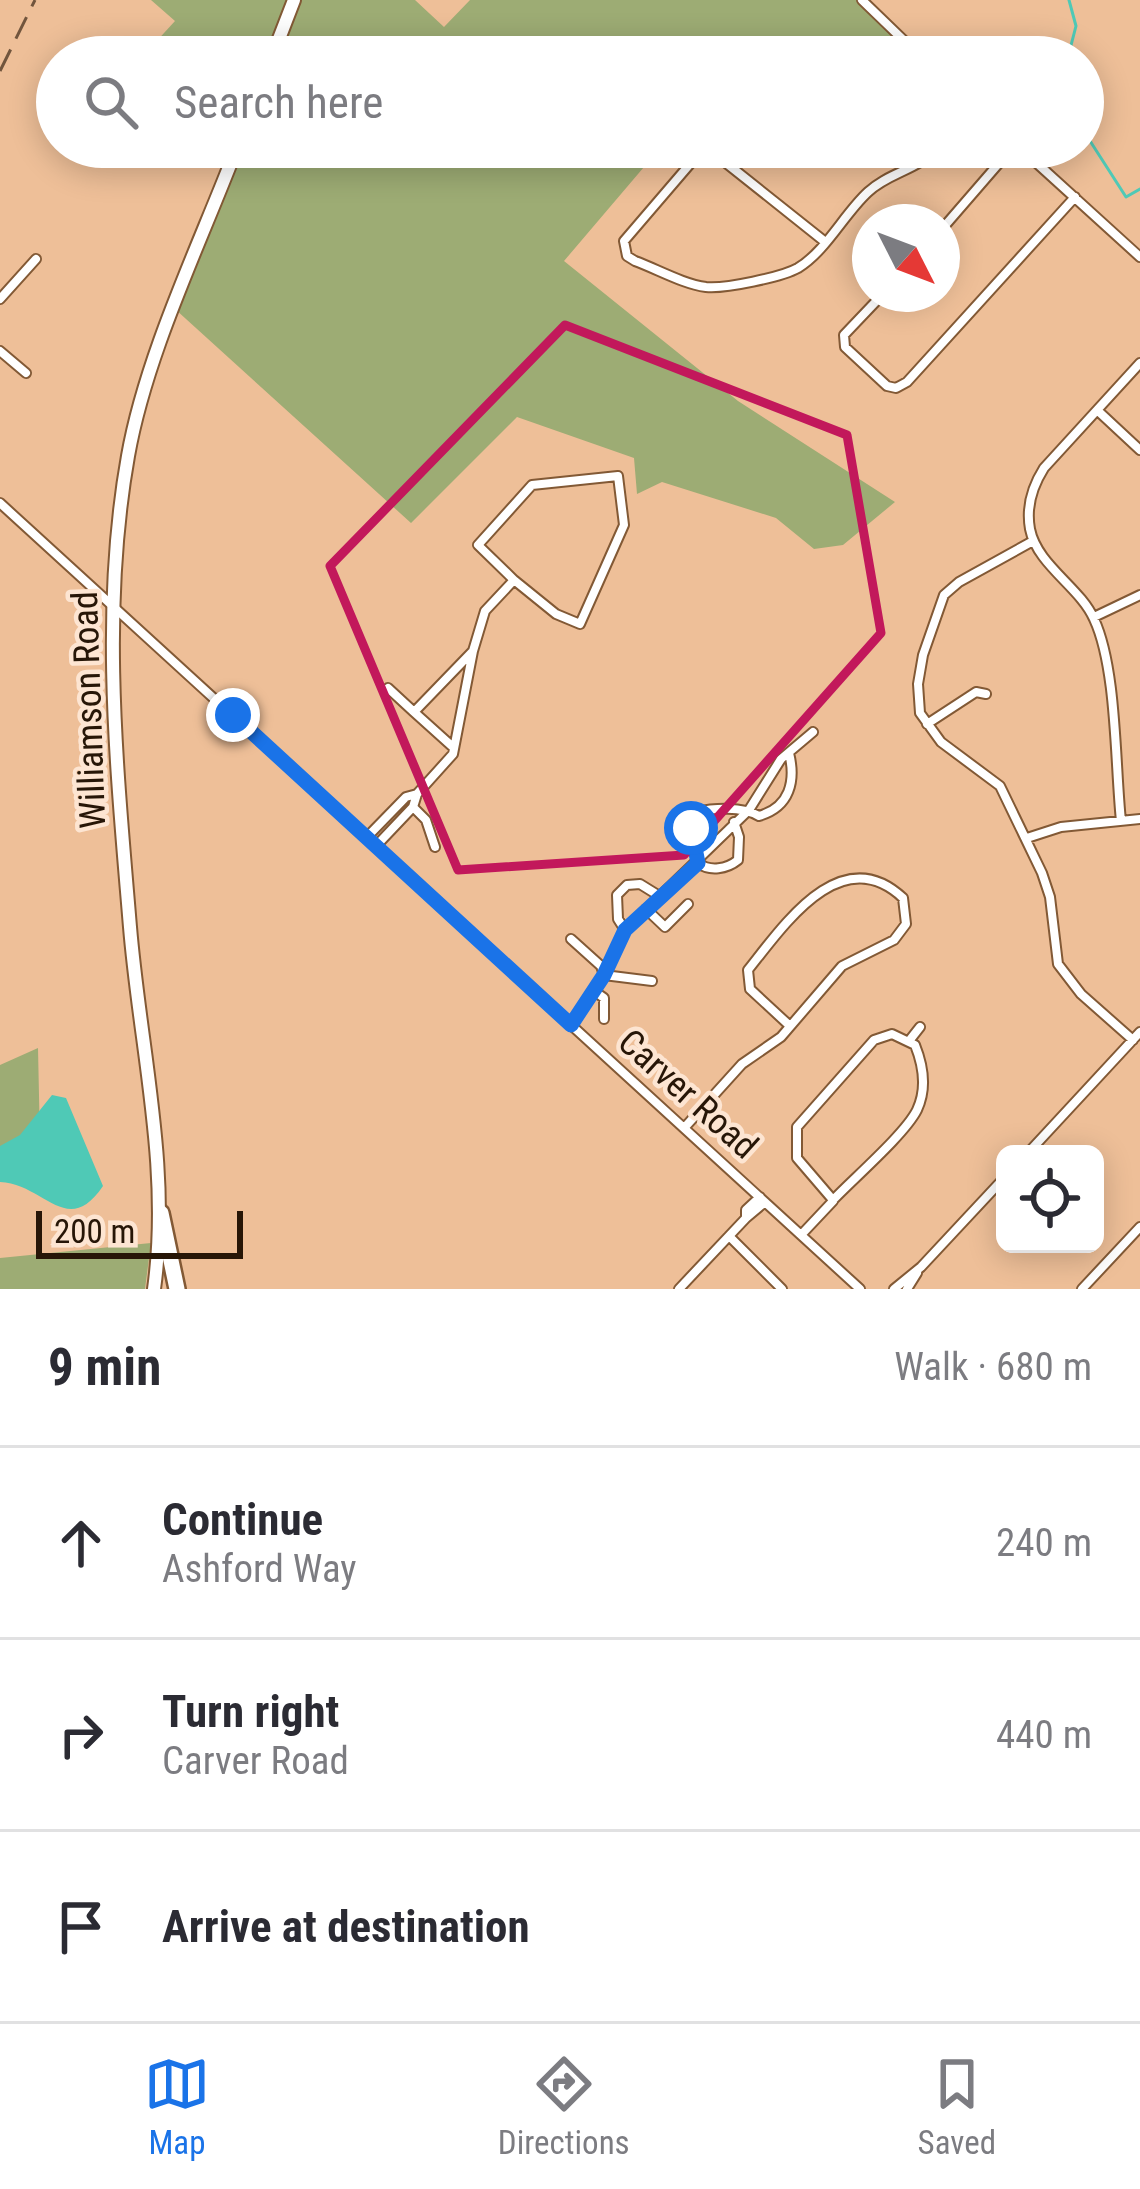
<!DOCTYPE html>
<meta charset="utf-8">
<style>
body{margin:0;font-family:"Roboto Condensed",sans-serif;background:#f2f2f3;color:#2b2b33}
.controls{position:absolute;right:36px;bottom:36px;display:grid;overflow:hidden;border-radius:18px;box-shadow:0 6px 30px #0003}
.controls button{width:108px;height:108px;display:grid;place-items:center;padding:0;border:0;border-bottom:3px solid #e1e1e2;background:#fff;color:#2b2b33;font:60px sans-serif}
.compass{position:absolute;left:852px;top:204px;width:108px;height:108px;border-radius:50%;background:#fff;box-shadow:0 6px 30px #0003;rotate:132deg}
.scale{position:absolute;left:36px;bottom:30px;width:207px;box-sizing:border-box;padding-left:12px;border:6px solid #271607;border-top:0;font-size:33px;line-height:42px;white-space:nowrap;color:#271607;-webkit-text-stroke:9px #fde5d2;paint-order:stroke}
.stop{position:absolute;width:36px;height:36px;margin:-27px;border:9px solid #1a73e8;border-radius:50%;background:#fff}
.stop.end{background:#1a73e8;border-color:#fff;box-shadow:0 3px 12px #0008}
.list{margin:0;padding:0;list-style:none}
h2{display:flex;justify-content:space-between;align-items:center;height:156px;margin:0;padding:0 48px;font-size:51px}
h2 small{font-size:39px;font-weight:400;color:#7c7c81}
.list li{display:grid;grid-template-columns:78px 1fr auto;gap:36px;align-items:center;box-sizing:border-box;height:192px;padding:0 48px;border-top:3px solid #e1e1e2}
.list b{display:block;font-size:45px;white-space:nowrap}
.list p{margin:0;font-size:39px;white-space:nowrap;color:#7c7c81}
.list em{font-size:39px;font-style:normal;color:#7c7c81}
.icon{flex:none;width:66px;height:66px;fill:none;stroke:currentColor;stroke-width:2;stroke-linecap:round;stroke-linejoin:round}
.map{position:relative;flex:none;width:1140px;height:1289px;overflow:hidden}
.search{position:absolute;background:#fff;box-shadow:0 6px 30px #0003;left:36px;right:36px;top:36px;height:132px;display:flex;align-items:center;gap:30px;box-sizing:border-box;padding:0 42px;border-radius:66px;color:#7c7c81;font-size:45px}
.sheet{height:732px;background:#fff}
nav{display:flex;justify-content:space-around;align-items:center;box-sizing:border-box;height:168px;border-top:3px solid #e1e1e2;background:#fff;font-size:33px;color:#7c7c81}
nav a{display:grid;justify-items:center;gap:6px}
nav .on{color:#1a73e8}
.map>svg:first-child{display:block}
</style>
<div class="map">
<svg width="1140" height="1289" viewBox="0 0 1140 1289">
<rect width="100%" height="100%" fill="#eebf98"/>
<!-- green -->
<path fill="#9dac74" d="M 151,0 L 415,0 L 444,27 L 470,0 L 859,0 L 910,44 L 898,57 L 142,57 L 175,21 Z
M 227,147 L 661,147 L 564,261 L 738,401 L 895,502 L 843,545 L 814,549 L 776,518 L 662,482 L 637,494 L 634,458 L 517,417 L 411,523 L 175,309 L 235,154 Z
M 38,1048 L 40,1143 L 0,1154 L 0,1065 Z
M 151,1243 L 145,1289 L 0,1289 L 0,1258 Z"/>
<!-- water -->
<path fill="#4fc9b6" d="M 52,1095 L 66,1098 L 103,1186 C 67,1239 45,1184 0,1182 L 0,1146 L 20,1135 Z"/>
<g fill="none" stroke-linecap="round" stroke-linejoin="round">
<!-- stream -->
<path stroke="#4fc9b6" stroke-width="3" d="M 1068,57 L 1076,26 L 1069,0
M 1083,130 L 1126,197 L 1140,189"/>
<defs>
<path id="minor" d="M 862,0 L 921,57
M 1019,147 L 1140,257
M 942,229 L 1013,147
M 824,241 L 711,151 L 696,157 L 624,241 L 627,256 L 635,261 C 657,269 683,284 706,287 C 725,289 782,277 798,268 C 826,251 844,214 868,192 C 889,172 919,170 938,147
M 883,294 L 844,335 L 845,347 L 887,386 L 896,388 L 907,382 L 1075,197
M 0,299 L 36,259
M 0,351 L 26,373
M 1097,410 L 1140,450
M 0,503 L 860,1289
M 1033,541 L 959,582 L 944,595 L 923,655 L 918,684 L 920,713 L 941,742 L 1000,786 L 1042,873 L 1050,897 L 1058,964 L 1081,994 L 1133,1040
M 1094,617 L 1140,595
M 388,688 L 414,712
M 927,724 L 976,692 L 986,694
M 454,748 L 414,712 L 472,652
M 413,807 L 426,820 L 435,847
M 1121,821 C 1115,765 1117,668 1094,619 C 1080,587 1037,565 1030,529 C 1026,507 1032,487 1044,468 L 1140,363
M 734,822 L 739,837 L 738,860 C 727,869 710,872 698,863 L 691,828 L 695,812 C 714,808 742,806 759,816 C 790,807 796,781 789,753
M 367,837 L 406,797 L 417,794 L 453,754 L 473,651 L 485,611 L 514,580 L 478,545 L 532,485 L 618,476 L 624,525 L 580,624 L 556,614 L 514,580
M 1027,838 L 1061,827 L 1140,819
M 376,846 L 413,807 L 417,794
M 646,909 L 665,927 L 688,904
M 625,930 L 618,919 L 617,895 L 627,885 L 640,884 L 661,897
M 571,939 L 601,966 L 604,975 L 652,981
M 594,991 L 604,998 L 604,1019
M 571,1025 L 604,975 L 625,930 L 749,810 L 781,759 L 813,732
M 892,1034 L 915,1045 C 923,1065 927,1089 917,1110 C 905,1134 854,1178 833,1200 L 797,1158 L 797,1127 L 874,1040 Z
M 909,1041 L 920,1027
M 685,1127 L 742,1064 L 781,1037 L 842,966 L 894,940 L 906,924 L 903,898 C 841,840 784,925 748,970 L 750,989 L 790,1026
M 1027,1154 L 1140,1032
M 746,1218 L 765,1202
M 801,1235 L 833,1201
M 729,1236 L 782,1289
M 679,1289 L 746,1218 L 746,1210 L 760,1197
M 894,1289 L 921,1267 L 1005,1177
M 907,1289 L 917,1273
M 1082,1289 L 1140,1227"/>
<path id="secondary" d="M 272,57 L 294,0
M 154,1289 C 171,1168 140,1048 130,927 C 117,770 100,612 128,456 C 146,354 200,244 237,147"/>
<path id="motorway" d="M 161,1213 L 177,1289"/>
</defs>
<!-- minor casing -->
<use href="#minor" stroke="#825935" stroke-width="12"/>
<!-- secondary casing -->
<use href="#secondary" stroke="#825935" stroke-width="16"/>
<!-- motorway casing -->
<use href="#motorway" stroke="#825935" stroke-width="20"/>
<!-- minor -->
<use href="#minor" stroke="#fff" stroke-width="8"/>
<!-- secondary -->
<use href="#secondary" stroke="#fff" stroke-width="12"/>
<!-- motorway -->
<use href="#motorway" stroke="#fff" stroke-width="15"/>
<!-- rail -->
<path stroke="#71553d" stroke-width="3" stroke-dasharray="24 12" stroke-linecap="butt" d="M 0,71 L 35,0"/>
</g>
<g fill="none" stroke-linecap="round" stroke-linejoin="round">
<!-- route -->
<path stroke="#1a73e8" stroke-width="15" d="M 233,715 L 571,1025 L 604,975 L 625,930 L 698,863 L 691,828"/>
</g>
<!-- marked area -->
<path fill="none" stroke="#c2185b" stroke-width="9" stroke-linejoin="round" d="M 565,325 L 847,435 L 881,633 L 684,855 L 458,870 L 330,566 Z"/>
<g text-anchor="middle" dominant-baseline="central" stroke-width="9" stroke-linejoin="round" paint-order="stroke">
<!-- street labels -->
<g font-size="36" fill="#271607" stroke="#fde5d2">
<text transform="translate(89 710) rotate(-92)">Williamson Road</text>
<text transform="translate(688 1094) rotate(42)">Carver Road</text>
</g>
</g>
</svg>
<div class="controls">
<button><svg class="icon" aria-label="locate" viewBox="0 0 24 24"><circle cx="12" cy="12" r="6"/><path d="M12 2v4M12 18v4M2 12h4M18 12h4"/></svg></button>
</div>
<svg class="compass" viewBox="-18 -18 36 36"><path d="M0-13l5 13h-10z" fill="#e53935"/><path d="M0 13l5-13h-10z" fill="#7c7c81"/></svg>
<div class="scale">200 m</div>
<div class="stop" style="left:691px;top:828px"></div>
<div class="stop end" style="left:233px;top:715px"></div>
<div class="search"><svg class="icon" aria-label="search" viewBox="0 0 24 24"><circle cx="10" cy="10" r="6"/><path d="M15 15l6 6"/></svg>Search here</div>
</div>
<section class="sheet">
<h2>9 min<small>Walk · 680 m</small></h2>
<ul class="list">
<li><svg class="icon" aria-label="ahead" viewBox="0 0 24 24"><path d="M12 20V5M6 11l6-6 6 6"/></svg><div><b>Continue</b><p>Ashford Way</p></div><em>240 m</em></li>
<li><svg class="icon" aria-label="right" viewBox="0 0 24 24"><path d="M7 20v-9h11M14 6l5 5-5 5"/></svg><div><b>Turn right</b><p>Carver Road</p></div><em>440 m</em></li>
<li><svg class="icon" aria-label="arrive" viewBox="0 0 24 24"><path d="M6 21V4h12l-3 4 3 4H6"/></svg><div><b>Arrive at destination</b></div></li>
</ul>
</section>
<nav>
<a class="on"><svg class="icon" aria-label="map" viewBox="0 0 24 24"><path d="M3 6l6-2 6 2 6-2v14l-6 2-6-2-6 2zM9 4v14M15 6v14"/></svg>Map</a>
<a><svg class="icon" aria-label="directions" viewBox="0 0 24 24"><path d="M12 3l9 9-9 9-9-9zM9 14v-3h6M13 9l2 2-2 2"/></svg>Directions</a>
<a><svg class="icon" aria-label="saved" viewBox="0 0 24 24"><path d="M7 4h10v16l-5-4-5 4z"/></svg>Saved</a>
</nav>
